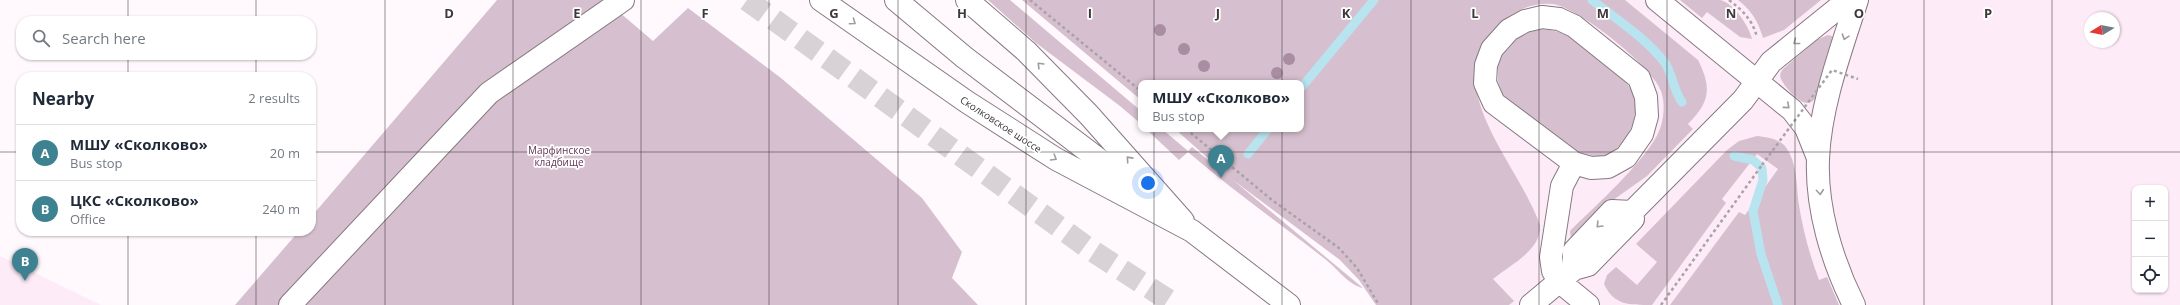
<!DOCTYPE html>
<meta charset="utf-8">
<style>
body{margin:0;font-family:"Open Sans",sans-serif;background:#f6f6f7;color:#1f2937}
.controls{position:absolute;right:12px;bottom:12px;display:grid;overflow:hidden;border-radius:8px;box-shadow:0 1px 3px #0004}
.controls button{width:36px;height:36px;display:grid;place-items:center;padding:0;border:0;border-bottom:1px solid #e0e1e3;background:#fff;color:#1f2937;font:20px sans-serif}
.compass{position:absolute;left:2084px;top:12px;width:36px;height:36px;border-radius:50%;background:#fff;box-shadow:0 1px 3px #0004;rotate:260deg}
.you{position:absolute;left:1148px;top:183px;width:14px;height:14px;margin:-10px;border:3px solid #fff;border-radius:50%;background:#1a73e8;box-shadow:0 0 0 6px #1a73e833}
.badge{display:grid;place-items:center;width:26px;height:26px;border-radius:50%;background:#3e8291;color:#fff;font-size:13px;font-weight:700}
.pin{position:absolute;translate:-50% -33px;filter:drop-shadow(0 1px 2px #0008)}
.pin::after{content:'';position:absolute;top:21px;width:14px;height:12px;background:inherit;clip-path:polygon(0 0,100% 0,50% 100%)}
.popup{position:absolute;left:1138px;top:80px;width:166px;height:52px;box-sizing:border-box;display:grid;place-content:center;border-radius:8px;background:#fff;filter:drop-shadow(0 1px 3px #0005);font-size:13px;white-space:nowrap;color:#747a83}
.popup b{font-size:15px;color:#1f2937}
.popup::after{content:'';position:absolute;left:50%;top:100%;margin-left:-8px;border:8px solid transparent;border-top-color:#fff}
.list{margin:0;padding:0;list-style:none}
h2{display:flex;justify-content:space-between;align-items:center;height:52px;margin:0;padding:0 16px;font-size:17px}
h2 small{font-size:13px;font-weight:400;color:#747a83}
.list li{display:grid;grid-template-columns:26px 1fr auto;gap:12px;align-items:center;box-sizing:border-box;height:56px;padding:0 16px;border-top:1px solid #e0e1e3}
.list b{display:block;font-size:15px;white-space:nowrap}
.list p{margin:0;font-size:13px;white-space:nowrap;color:#747a83}
.list em{font-size:13px;font-style:normal;color:#747a83}
.icon{flex:none;width:22px;height:22px;fill:none;stroke:currentColor;stroke-width:2;stroke-linecap:round;stroke-linejoin:round}
.map{position:relative;flex:none;width:2180px;height:305px;overflow:hidden}
.search{position:absolute;background:#fff;box-shadow:0 1px 3px #0004;left:16px;top:16px;width:300px;height:44px;display:flex;align-items:center;gap:10px;box-sizing:border-box;padding:0 14px;border-radius:16px;color:#747a83;font-size:15px}
.panel{position:absolute;background:#fff;box-shadow:0 1px 3px #0004;left:16px;top:72px;width:300px;height:164px;border-radius:16px}
.map>svg:first-child{display:block}
</style>
<div class="map">
<svg width="2180" height="305" viewBox="0 0 2180 305">
<rect width="100%" height="100%" fill="#fff8fd"/>
<!-- built -->
<path fill="#fdebf7" fill-rule="evenodd" d="M 1089,0 L 2180,0 L 2180,305 L 1455,305 L 1301,129 L 1301,83 ZM 2090,18 L 2114,18 L 2114,42 L 2090,42 ZM 2135,188 L 2165,188 L 2165,290 L 2135,290 Z
M 0,256 L 101,305 L 0,305 Z"/>
<!-- green -->
<path fill="#d6c0cf" d="M 497,0 L 605,0 L 653,41 L 688,8 L 781,78 L 922,198 L 962,252 L 952,278 L 978,305 L 235,305 L 299,231 L 311,231 L 311,217 Z
M 988,0 L 1010,0 L 1141,111 L 1141,124 L 1120,106 L 1036,43 Z
M 1022,0 L 1625,0 L 1698,60 C 1712,88 1710,102 1688,124 L 1693,129 L 1647,176 L 1616,198 L 1571,239 L 1570,231 C 1594,207 1652,156 1661,126 C 1664,115 1665,102 1661,91 C 1653,67 1577,6 1552,4 C 1515,0 1475,37 1475,74 C 1475,125 1523,177 1540,225 C 1542,250 1510,265 1493,279 L 1514,301 L 1509,305 L 1376,305 L 1359,280 L 1340,260 L 1233,180 L 1363,288 C 1347,284 1338,269 1325,259 C 1279,223 1232,190 1188,152 L 1179,160 L 1146,129 L 1162,129 L 1188,151 L 1192,147 L 1228,176 L 1175,129 L 1301,129 L 1301,83 L 1141,83 L 1141,100 Z
M 1680,0 C 1692,0 1708,0 1720,0 C 1734,3 1749,26 1752,39 L 1740,37 L 1707,12 L 1702,18 Z
M 1738,0 L 1821,0 L 1784,30 L 1763,38 C 1758,21 1752,11 1738,0 Z
M 1542,29 C 1551,30 1558,31 1566,35 C 1575,40 1623,77 1628,85 C 1645,107 1630,146 1606,155 C 1597,158 1587,154 1579,152 L 1513,105 L 1503,96 L 1498,81 L 1498,67 L 1502,56 L 1517,39 L 1530,32 Z
M 1828,35 L 1832,36 L 1834,39 L 1818,96 C 1815,99 1812,103 1807,103 C 1799,103 1784,86 1781,79 C 1779,75 1781,73 1782,70 L 1816,40 Z
M 1757,136 C 1766,137 1779,139 1785,146 C 1798,163 1796,186 1799,205 C 1803,231 1810,256 1819,280 L 1827,277 L 1839,305 L 1670,305 L 1739,212 L 1745,215 L 1778,169 L 1757,154 L 1722,199 L 1726,203 L 1652,305 C 1628,305 1614,305 1604,284 L 1607,275 L 1616,267 L 1637,285 L 1657,262 L 1636,244 L 1727,150 L 1739,141 Z"/>
<g fill="none" stroke-linecap="round" stroke-linejoin="round">
<!-- stream -->
<path stroke="#b8e4ef" stroke-width="9" d="M 1592,0 C 1616,19 1646,38 1665,63 C 1673,75 1673,90 1682,102
M 1301,88 L 1374,0
M 1248,154 L 1268,129
M 1734,156 L 1753,160 L 1762,168 L 1763,180 L 1753,211 L 1761,254 L 1778,305"/>
<!-- minor-tunnel -->
<path stroke="#d8d2d6" stroke-width="22" stroke-dasharray="22 11" stroke-linecap="butt" d="M 747,0 L 1088,248 L 1176,305"/>
<defs>
<path id="minor" d="M 821,0 L 967,102 L 1056,159 L 1192,231 L 1289,305
M 896,0 L 964,57 L 1143,193
M 967,0 L 1026,51 L 1089,115 L 1183,221
M 1657,0 L 1792,110 L 1806,128 L 1818,158
M 1542,17 L 1559,19 L 1574,26 L 1639,78 L 1646,97 L 1647,116 L 1642,134 L 1626,157 L 1608,167 L 1591,168 L 1574,163 L 1494,103 L 1485,83 L 1486,65 L 1492,49 L 1509,30 L 1525,21 Z
M 1574,163 L 1562,186 L 1551,257 L 1553,271 L 1560,282 L 1588,305
M 1574,269 L 1574,251 L 1612,211 L 1632,212 L 1743,100 L 1771,62 L 1848,0
M 290,305 L 489,93 L 623,0
M 1531,305 L 1574,269 L 1588,265 L 1633,219 L 1632,212
M 1854,305 C 1832,261 1816,208 1818,159 C 1820,106 1841,50 1857,0"/>
</defs>
<!-- minor casing -->
<use href="#minor" stroke="#867982" stroke-width="24"/>
<!-- path -->
<path stroke="#a9a2a7" stroke-width="2.5" stroke-dasharray="3 3" stroke-linecap="butt" d="M 1030,0 L 1141,91
M 1729,0 C 1743,11 1752,19 1757,37
M 1186,129 L 1272,200 L 1339,248 L 1357,268 L 1379,305
M 1661,305 L 1762,165"/>
<!-- minor -->
<use href="#minor" stroke="#fff" stroke-width="22"/>
<!-- path-bridge -->
<path stroke="#a9a2a7" stroke-width="2.5" stroke-dasharray="3 3" stroke-linecap="butt" d="M 1762,165 L 1832,70 L 1858,79"/>
</g>
<!-- trees -->
<g fill="#a98da1">
<circle cx="1160" cy="30" r="6"/>
<circle cx="1184" cy="49" r="6"/>
<circle cx="1289" cy="59" r="6"/>
<circle cx="1204" cy="66" r="6"/>
<circle cx="1277" cy="73" r="6"/>
</g>
<!-- one-way arrows -->
<defs><path id="oneway-chevron" d="M-2-3.5L2.5 0L-2 3.5" fill="none" stroke-width="1.6" stroke-linecap="round" stroke-linejoin="round"/></defs>
<g stroke="#9e9c9e">
<use href="#oneway-chevron" transform="translate(853 22) rotate(35)"/>
<use href="#oneway-chevron" transform="translate(1845 37) rotate(108)"/>
<use href="#oneway-chevron" transform="translate(1796 42) rotate(142)"/>
<use href="#oneway-chevron" transform="translate(1040 65) rotate(-135)"/>
<use href="#oneway-chevron" transform="translate(1787 106) rotate(41)"/>
<use href="#oneway-chevron" transform="translate(1054 158) rotate(31)"/>
<use href="#oneway-chevron" transform="translate(1129 159) rotate(-132)"/>
<use href="#oneway-chevron" transform="translate(1820 192) rotate(85)"/>
<use href="#oneway-chevron" transform="translate(1599 225) rotate(134)"/>
</g>
<!-- grid -->
<path fill="none" stroke="#3e383c" stroke-width="1" stroke-opacity="0.55" d="M 128,0 L 128,21M 256,0 L 256,21M 385,0 L 385,305M 513,0 L 513,305M 641,0 L 641,305M 769,0 L 769,305M 898,0 L 898,305M 1026,0 L 1026,305M 1154,0 L 1154,305M 1282,0 L 1282,305M 1411,0 L 1411,305M 1539,0 L 1539,305M 1667,0 L 1667,305M 1795,0 L 1795,305M 1924,0 L 1924,305M 2052,0 L 2052,305M 128,55 L 128,77M 256,55 L 256,77M 0,152 L 21,152M 311,152 L 2180,152M 128,231 L 128,305M 256,231 L 256,305"/>
<g text-anchor="middle" dominant-baseline="central" stroke-width="3.5" stroke-linejoin="round" paint-order="stroke">
<!-- street labels -->
<g font-size="10" fill="#3e383c" stroke="#fff">
<text transform="translate(1001 124) rotate(33)">Сколковское шоссе</text>
</g>
<!-- park labels -->
<g font-size="10" fill="#623556" stroke="#fff">
<text x="559" y="150">Марфинское<tspan x="559" dy="12">кладбище</tspan></text>
</g>
</g>
<g font-size="13" text-anchor="middle" font-weight="bold" fill="#3e383c" stroke="#fff" stroke-width="3.5" stroke-linejoin="round" paint-order="stroke">
<text x="449" y="18">D</text>
<text x="577" y="18">E</text>
<text x="705" y="18">F</text>
<text x="834" y="18">G</text>
<text x="962" y="18">H</text>
<text x="1090" y="18">I</text>
<text x="1218" y="18">J</text>
<text x="1346" y="18">K</text>
<text x="1475" y="18">L</text>
<text x="1603" y="18">M</text>
<text x="1731" y="18">N</text>
<text x="1859" y="18">O</text>
<text x="1988" y="18">P</text>
</g>
</svg>
<div class="controls">
<button>+</button>
<button>−</button>
<button><svg class="icon" aria-label="locate" viewBox="0 0 24 24"><circle cx="12" cy="12" r="6"/><path d="M12 2v4M12 18v4M2 12h4M18 12h4"/></svg></button>
</div>
<svg class="compass" viewBox="-18 -18 36 36"><path d="M0-13l5 13h-10z" fill="#e53935"/><path d="M0 13l5-13h-10z" fill="#747a83"/></svg>
<div class="you"></div>
<div class="pin badge" style="left:1221px;top:178px">A</div>
<div class="popup"><b>МШУ «Сколково»</b>Bus stop</div>
<div class="pin badge" style="left:25px;top:281px">B</div>
<div class="search"><svg class="icon" aria-label="search" viewBox="0 0 24 24"><circle cx="10" cy="10" r="6"/><path d="M15 15l6 6"/></svg>Search here</div>
<section class="panel">
<h2>Nearby<small>2 results</small></h2>
<ul class="list">
<li><span class="badge">A</span><div><b>МШУ «Сколково»</b><p>Bus stop</p></div><em>20 m</em></li>
<li><span class="badge">B</span><div><b>ЦКС «Сколково»</b><p>Office</p></div><em>240 m</em></li>
</ul>
</section>
</div>
